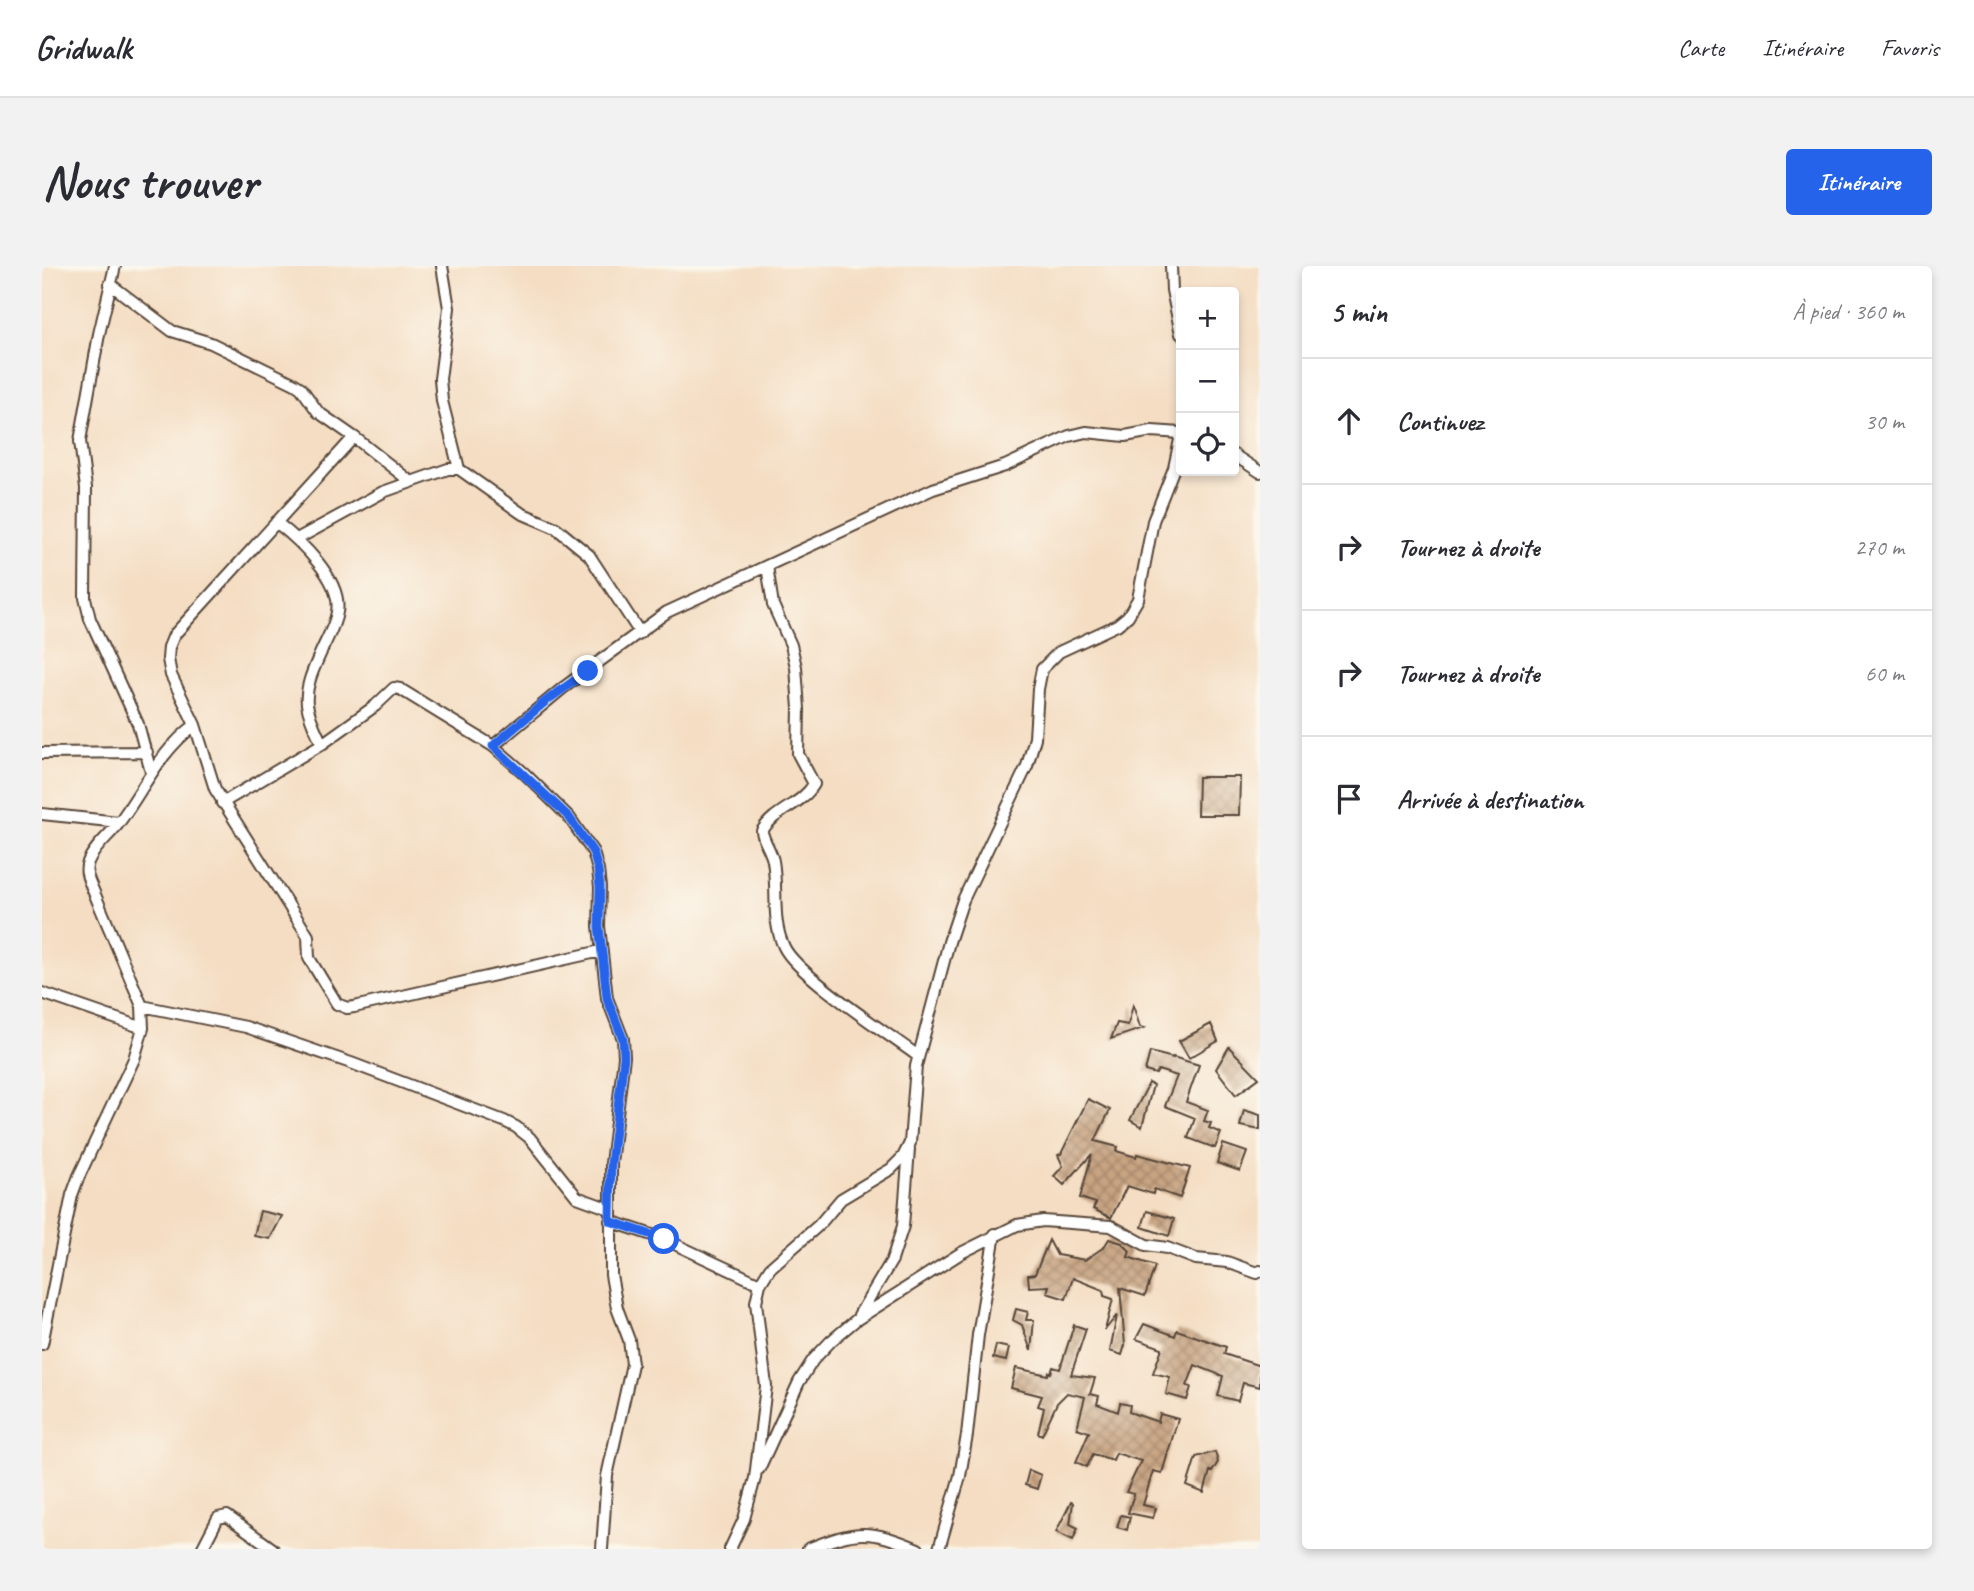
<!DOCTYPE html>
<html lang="fr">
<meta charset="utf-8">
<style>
body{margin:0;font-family:Caveat,sans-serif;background:#f2f2f3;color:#2b2b33}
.controls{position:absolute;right:21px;top:21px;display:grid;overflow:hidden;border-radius:7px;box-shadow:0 4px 10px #0003}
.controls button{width:63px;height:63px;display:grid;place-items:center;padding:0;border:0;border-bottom:2px solid #e1e1e2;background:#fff;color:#2b2b33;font:35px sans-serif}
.stop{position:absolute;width:21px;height:21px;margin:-16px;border:5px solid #2563eb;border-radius:50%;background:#fff}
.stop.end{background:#2563eb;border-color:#fff;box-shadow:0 2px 7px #0008}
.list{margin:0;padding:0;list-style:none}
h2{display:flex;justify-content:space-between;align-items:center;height:91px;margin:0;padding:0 28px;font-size:30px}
h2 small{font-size:23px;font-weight:400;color:#7c7c81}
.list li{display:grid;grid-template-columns:46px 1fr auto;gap:21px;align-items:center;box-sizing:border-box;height:126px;padding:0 28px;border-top:2px solid #e1e1e2}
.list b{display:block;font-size:26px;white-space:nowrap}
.list em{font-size:23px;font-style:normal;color:#7c7c81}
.icon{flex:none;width:38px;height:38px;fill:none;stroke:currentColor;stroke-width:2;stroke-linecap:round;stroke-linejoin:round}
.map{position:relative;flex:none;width:1218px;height:1283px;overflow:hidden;border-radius:7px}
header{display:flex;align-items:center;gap:42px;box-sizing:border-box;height:98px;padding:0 35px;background:#fff;border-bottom:2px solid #e1e1e2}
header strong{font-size:33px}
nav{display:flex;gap:38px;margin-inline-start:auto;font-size:24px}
.intro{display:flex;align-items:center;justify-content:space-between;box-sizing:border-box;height:168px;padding:0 42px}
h1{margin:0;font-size:49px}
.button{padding:18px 32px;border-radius:7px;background:#2563eb;color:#fff;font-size:24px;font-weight:700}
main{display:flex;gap:42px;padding:0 42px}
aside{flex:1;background:#fff;border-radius:7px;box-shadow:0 4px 10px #0003}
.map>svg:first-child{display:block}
</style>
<header>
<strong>Gridwalk</strong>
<nav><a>Carte</a><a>Itinéraire</a><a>Favoris</a></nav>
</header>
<div class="intro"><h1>Nous trouver</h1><a class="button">Itinéraire</a></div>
<main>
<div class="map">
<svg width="1218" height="1283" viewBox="0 0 1218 1283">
<defs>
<pattern id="building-cross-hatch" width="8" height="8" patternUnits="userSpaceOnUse" patternTransform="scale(1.75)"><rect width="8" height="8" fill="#c8a482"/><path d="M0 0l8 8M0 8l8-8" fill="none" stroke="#a4866a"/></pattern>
</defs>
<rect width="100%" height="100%" fill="#fbf7ec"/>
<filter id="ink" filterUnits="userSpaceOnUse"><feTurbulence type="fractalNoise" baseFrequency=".0143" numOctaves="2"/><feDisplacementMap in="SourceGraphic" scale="14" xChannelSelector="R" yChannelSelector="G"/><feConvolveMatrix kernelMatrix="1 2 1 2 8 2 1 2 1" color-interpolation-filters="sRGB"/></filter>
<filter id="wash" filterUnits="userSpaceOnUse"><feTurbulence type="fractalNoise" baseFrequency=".00686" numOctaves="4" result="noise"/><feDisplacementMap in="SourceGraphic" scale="28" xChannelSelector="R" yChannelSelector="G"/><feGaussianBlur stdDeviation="1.57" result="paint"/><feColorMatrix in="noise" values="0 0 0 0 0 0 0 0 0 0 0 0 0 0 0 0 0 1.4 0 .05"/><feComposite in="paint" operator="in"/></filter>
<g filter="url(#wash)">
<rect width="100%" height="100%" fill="#f4ddc2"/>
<g id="blocks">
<!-- building -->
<path fill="url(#building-cross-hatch)" d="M 1156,511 L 1198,511 L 1197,549 L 1155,549 Z
M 1091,739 L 1098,761 L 1102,762 L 1069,773 L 1075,757 L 1086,759 Z
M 1169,758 L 1176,775 L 1147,792 L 1137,775 Z
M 1187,781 L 1217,812 L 1194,829 L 1174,803 Z
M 1108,786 L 1131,792 L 1131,791 L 1157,799 L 1144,836 L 1166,844 L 1162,855 L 1169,857 L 1167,862 L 1179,867 L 1173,882 L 1146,872 L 1153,852 L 1123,840 L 1135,810 L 1116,804 L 1114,808 L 1103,805 Z
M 1107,817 L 1111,819 L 1100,861 L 1088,854 Z
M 1046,833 L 1068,844 L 1053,875 L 1076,881 L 1074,885 L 1094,891 L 1095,888 L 1148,902 L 1138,932 L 1112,923 L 1111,928 L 1085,920 L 1069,952 L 1051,943 L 1054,937 L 1038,932 L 1050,888 L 1022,919 L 1012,910 L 1021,900 L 1016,889 L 1019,888 Z
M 1202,844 L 1218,849 L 1218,864 L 1198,860 Z
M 1181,878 L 1205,886 L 1198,905 L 1175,897 Z
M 218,945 L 240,950 L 228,973 L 212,970 Z
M 1105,945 L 1132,953 L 1127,970 L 1100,961 Z
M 1067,973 L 1080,977 L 1088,985 L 1086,991 L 1113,1000 L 1103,1030 L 1078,1022 L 1083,1079 L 1080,1089 L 1068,1085 L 1075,1049 L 1063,1064 L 1071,1033 L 1062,1030 L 1061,1024 L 1031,1012 L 1024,1033 L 1005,1027 L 1007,1020 L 987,1021 L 986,1009 L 993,1008 L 1007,974 L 1015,989 L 1043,994 L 1062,981 Z
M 974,1043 L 986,1046 L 984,1054 L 992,1054 L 989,1085 L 980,1059 L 971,1054 Z
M 1102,1058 L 1133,1070 L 1135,1064 L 1184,1081 L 1182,1088 L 1218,1100 L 1218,1121 L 1201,1117 L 1196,1135 L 1176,1130 L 1181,1110 L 1153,1099 L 1145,1120 L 1149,1121 L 1145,1134 L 1124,1128 L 1128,1111 L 1111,1107 L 1120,1082 L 1094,1073 Z
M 1032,1059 L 1044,1063 L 1029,1109 L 1053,1112 L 1048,1128 L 1057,1130 L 1055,1138 L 1076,1146 L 1078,1137 L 1088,1139 L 1087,1146 L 1116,1156 L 1118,1148 L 1136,1153 L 1120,1207 L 1111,1205 L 1101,1239 L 1114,1242 L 1111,1252 L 1086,1247 L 1092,1228 L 1084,1226 L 1099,1195 L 1074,1187 L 1071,1194 L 1051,1188 L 1045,1201 L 1034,1196 L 1047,1166 L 1035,1162 L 1043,1131 L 1025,1127 L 1015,1137 L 1000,1169 L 996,1167 L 1002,1142 L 996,1140 L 1000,1130 L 969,1122 L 974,1102 L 1006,1109 L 1007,1106 L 1009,1107 L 1011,1101 L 1018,1103 Z
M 954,1079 L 967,1082 L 964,1095 L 951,1092 Z
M 1173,1186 L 1176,1196 L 1170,1206 L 1168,1205 L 1162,1227 L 1145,1220 L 1154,1191 Z
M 987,1204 L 999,1209 L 995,1223 L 983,1219 Z
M 1029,1236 L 1031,1237 L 1028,1258 L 1036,1262 L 1031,1274 L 1014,1266 Z
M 1079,1249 L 1088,1251 L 1085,1264 L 1075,1261 Z"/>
</g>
</g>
<g filter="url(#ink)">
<use href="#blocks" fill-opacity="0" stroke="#574537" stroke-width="2"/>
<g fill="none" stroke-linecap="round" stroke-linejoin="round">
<defs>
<path id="minor" d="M 73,0 L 57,68 L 38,175 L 44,222 L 43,332 L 48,353 L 96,458 L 109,506
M 400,0 L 407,42 L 398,113 L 400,135 L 417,203
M 1129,0 L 1130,24 L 1139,68
M 68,18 L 130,65 L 169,77 L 253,118 L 259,122 L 276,146 L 312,171 L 369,216
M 312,171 L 132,369 L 127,381 L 126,393 L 129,409 L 153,459 L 173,523 L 266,670 L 267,692 L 295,738 L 305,742 L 312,741 L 559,685
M 1192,189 L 1218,206
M 234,256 C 257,274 301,314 295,346 C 293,360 284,374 279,386 C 272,402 263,420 265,438 C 267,452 274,465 280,478
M 255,273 L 341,226 L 406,203 L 417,203 L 479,247 L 514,262 L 547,289 L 598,367
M 725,300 L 731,339 L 749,379 L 754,401 L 757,443 L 756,488 L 772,518 C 760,539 732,544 720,565 C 721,575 729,584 731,595 C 736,623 729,655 742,681 C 755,709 848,769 876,790
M 451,480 L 521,422 L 625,346 L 891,223 L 963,200 L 1027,170 L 1044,166 L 1083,170 L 1110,165 L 1139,167
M 0,487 L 105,486
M 180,537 L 280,478 L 333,440 L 352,422 L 358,423 L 451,480 L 482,507 L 527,551 L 551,586 L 556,604 L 558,621 L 557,660 L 565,732 L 581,773 L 582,791 L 569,897 L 569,1009 L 575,1042 L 587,1074 L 590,1098 L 565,1210 L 560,1283
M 0,548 L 77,556
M 0,727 L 101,762
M 100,740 L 204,761 L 309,797 L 462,855 L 474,861 L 488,872 L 535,931 L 568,943
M 568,955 L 622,973 L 718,1018
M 817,1049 L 850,994 L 861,960 L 867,883
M 0,1078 L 30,929 L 37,910 L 92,793 L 101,762 L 100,740 L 48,617 C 45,610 43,604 46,596 C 52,581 67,570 76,558 C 102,523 117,486 153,459
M 717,1203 L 757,1116 L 771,1094 L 789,1075 L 814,1054 L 919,987 L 975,959 L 1001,955 L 1069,960 L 1104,979 L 1125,982 L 1154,993 L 1185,996 L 1215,1007 L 1218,1005
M 160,1283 L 176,1252 L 185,1250 L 231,1283
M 688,1283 L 702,1253 L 713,1212 L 724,1120 L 714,1036 L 718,1018 L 728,1002 L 777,959 L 799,933 L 849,903 L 861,891 L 868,877 L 874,800 L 907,676 L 921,634 L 985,500 L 993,472 L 996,423 L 1000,403 L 1017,386 L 1075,359 L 1086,350 L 1096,333 L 1111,255 L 1132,202 L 1139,169
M 766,1283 C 815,1263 828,1263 876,1283
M 897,1283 L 918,1210 L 925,1169 L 936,1069 L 953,968"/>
</defs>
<!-- minor casing -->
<use href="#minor" stroke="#574537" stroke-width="14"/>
<!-- minor -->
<use href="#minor" stroke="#fff" stroke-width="10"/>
</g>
</g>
<g fill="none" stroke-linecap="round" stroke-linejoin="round" filter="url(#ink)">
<!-- route -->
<path stroke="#2563eb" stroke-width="9" d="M 546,405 L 504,435 L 451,480 L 527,551 L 551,586 L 556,604 L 558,621 L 557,660 L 565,732 L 581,773 L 582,791 L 569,897 L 568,955 L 622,973"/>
</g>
</svg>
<div class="controls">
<button>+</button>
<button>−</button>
<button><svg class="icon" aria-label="locate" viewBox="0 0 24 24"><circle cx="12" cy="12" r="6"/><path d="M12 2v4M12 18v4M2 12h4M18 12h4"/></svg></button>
</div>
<div class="stop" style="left:622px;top:973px"></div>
<div class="stop end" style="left:546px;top:405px"></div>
</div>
<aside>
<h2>5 min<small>À pied · 360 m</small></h2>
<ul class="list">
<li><svg class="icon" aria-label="ahead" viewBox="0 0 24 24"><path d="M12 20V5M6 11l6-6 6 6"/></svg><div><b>Continuez</b></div><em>30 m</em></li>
<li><svg class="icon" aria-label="right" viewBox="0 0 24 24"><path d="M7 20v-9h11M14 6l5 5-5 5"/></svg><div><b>Tournez à droite</b></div><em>270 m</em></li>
<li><svg class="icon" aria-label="right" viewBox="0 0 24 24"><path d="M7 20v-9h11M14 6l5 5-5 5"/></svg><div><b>Tournez à droite</b></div><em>60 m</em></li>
<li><svg class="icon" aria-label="arrive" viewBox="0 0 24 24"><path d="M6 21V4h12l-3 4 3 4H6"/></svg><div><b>Arrivée à destination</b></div></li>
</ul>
</aside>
</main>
